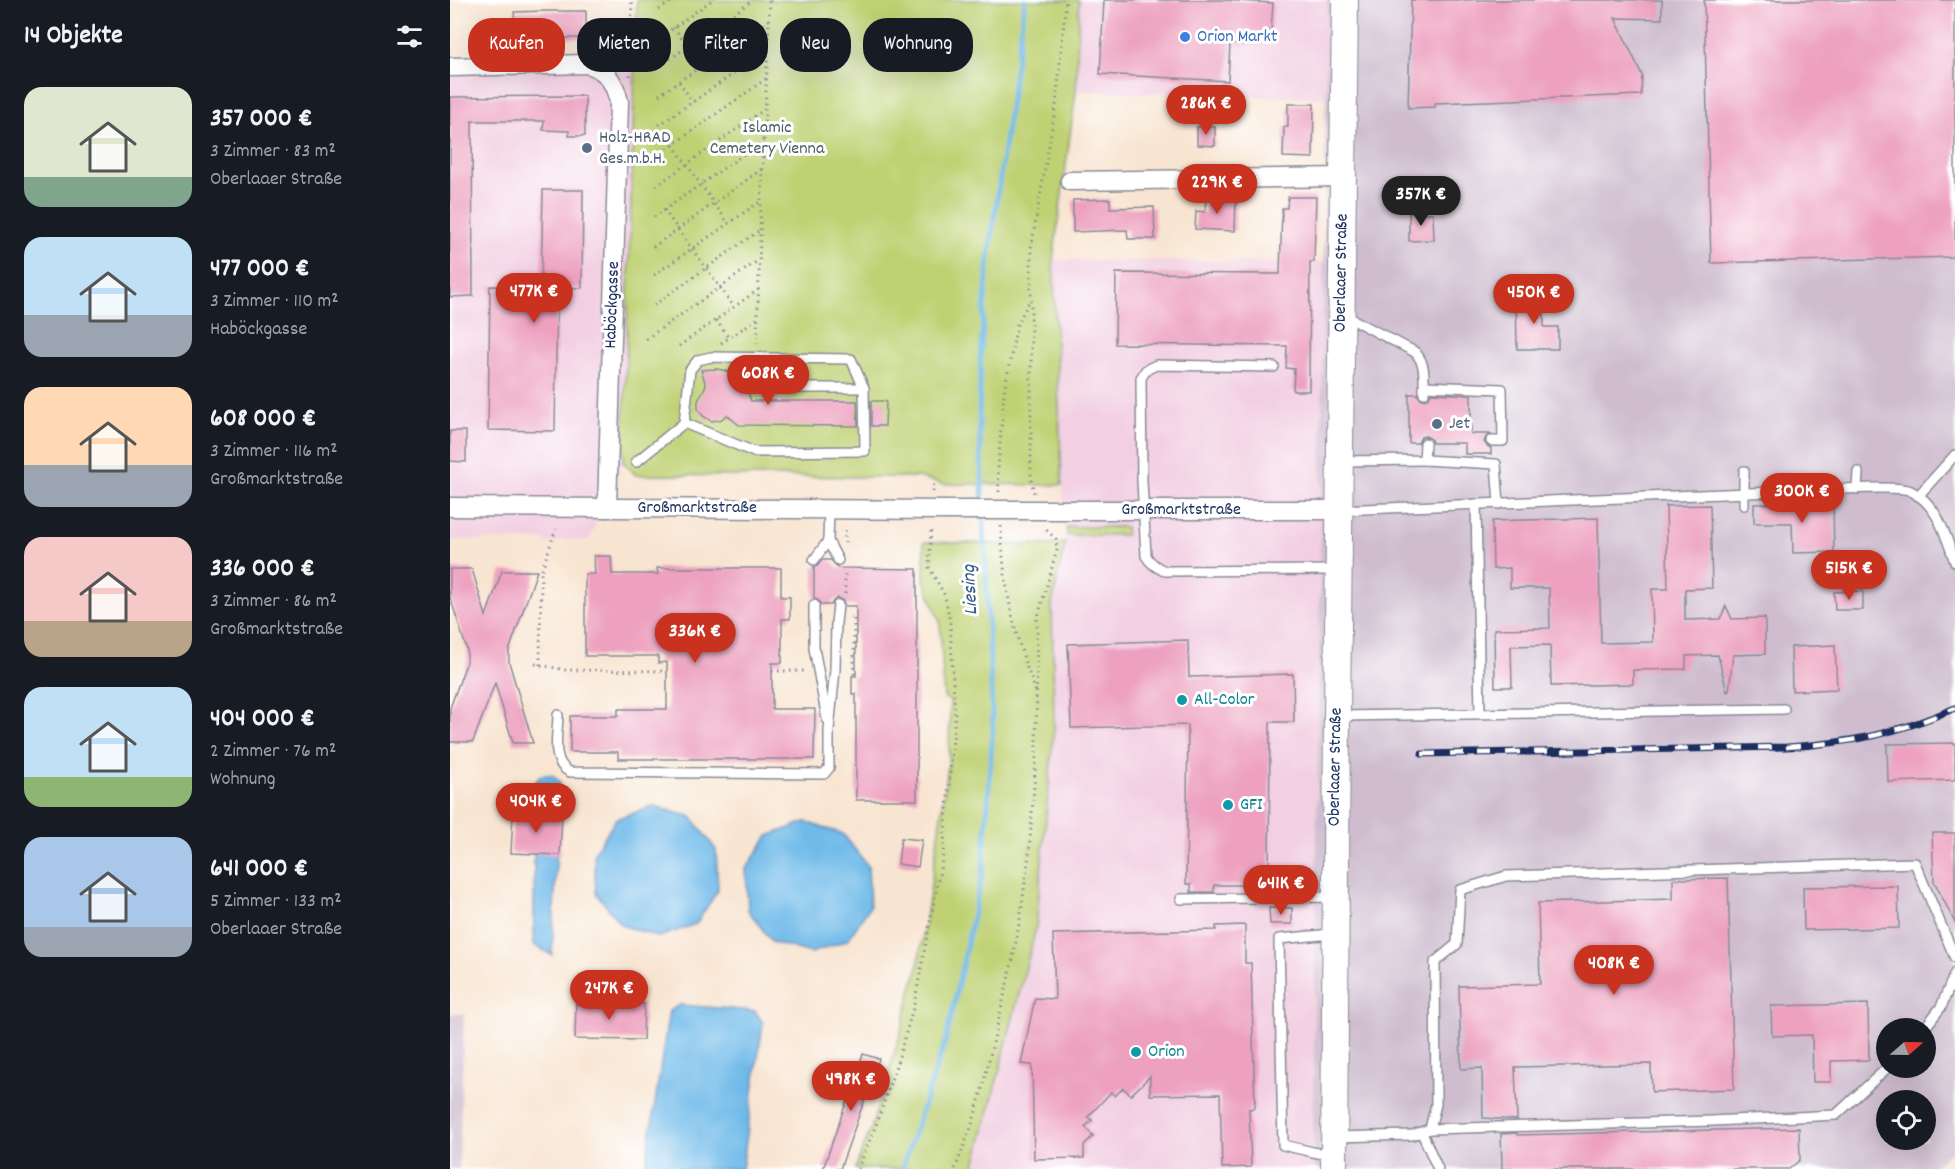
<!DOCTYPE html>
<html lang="de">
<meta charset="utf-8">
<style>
:root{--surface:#171b24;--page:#20242c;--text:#f1f3f6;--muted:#9ea1a6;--accent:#c8321e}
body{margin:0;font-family:Dekko,sans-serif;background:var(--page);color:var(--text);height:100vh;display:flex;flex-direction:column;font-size:22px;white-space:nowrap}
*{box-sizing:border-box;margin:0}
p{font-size:20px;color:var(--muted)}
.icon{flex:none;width:33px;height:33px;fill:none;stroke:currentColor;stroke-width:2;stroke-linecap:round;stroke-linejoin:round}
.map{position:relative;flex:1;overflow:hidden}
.side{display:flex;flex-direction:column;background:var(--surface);width:450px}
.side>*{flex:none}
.guide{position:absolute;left:18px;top:18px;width:570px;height:54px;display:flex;gap:12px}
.needle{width:39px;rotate:70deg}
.tools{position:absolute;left:1426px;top:1018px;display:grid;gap:12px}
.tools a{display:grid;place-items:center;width:60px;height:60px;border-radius:50%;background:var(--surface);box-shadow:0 6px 24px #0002;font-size:30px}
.price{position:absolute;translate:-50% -51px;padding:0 14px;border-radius:21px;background:var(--accent);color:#fff;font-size:20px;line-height:39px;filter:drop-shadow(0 2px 3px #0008)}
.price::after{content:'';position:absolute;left:50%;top:36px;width:18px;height:14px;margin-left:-9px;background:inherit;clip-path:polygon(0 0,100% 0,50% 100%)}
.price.current{background:#222;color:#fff}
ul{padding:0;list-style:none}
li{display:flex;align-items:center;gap:18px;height:150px;padding:0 24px}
li span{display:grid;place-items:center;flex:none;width:168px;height:120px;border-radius:18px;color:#555}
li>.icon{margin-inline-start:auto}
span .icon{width:72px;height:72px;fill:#fffc;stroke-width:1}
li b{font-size:26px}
h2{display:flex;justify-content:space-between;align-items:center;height:72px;padding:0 24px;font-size:26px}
.tag{padding:0 21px;border-radius:24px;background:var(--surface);box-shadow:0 6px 24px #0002;font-size:21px;line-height:54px}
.tag.current{background:var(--accent);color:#fff}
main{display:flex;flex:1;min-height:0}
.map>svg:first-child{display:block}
.built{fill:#f2cfe1}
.industrial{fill:#cfbdcf;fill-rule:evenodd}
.green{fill:#bfd173;stroke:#6d8068;stroke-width:1.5}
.water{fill:#70bae9;stroke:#4674a4;stroke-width:1.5}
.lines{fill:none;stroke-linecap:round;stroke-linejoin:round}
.stream{stroke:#70bae9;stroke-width:5}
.building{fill:#eda1bf}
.lane-casing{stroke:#8a8a98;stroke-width:12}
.street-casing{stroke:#8a8a98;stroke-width:21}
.secondary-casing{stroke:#8a8a98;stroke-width:28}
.path{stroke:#8a8a98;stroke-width:3;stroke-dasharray:1.5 4.5;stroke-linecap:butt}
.lane{stroke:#fff;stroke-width:9}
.street{stroke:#fff;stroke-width:18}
.secondary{stroke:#fff;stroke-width:26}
.rail-casing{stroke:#1b2f5e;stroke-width:7}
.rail{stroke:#fff;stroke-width:4.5;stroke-dasharray:14;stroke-linecap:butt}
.street-bridge-casing{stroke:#8a8a98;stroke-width:21;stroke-linecap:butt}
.street-bridge{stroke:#fff;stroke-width:18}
.shop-dot{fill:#3f7fe0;stroke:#fff;stroke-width:2}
.service-dot{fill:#5c6f8a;stroke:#fff;stroke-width:2}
.culture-dot{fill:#0f9aa8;stroke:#fff;stroke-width:2}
.labels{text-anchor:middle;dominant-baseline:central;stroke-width:6;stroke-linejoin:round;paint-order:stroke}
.shop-label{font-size:18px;fill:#366cbe;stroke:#fff;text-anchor:start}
.park-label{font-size:18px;fill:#4c6064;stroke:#fff}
.service-label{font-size:18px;fill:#4e5e75;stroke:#fff;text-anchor:start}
.street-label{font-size:18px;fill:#1b2f5e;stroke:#fff}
.culture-label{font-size:18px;fill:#0d838f;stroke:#fff;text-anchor:start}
.water-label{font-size:20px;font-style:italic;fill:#355988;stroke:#fff}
</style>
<main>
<section class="side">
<h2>14 Objekte<svg class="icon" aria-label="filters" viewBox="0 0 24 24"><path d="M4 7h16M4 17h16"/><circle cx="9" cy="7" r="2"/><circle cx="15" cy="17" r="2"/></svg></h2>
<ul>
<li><span style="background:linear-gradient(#dfe7d0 75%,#7fa58c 0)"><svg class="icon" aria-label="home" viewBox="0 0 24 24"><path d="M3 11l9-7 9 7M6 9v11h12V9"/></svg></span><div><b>357 000 €</b><p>3 Zimmer · 83 m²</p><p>Oberlaaer Straße</p></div></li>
<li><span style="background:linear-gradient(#bfe0f5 65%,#9aa5b1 0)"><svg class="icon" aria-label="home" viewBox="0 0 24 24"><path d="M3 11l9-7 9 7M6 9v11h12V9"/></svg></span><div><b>477 000 €</b><p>3 Zimmer · 110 m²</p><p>Haböckgasse</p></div></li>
<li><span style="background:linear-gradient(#ffd9b3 65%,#9aa5b1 0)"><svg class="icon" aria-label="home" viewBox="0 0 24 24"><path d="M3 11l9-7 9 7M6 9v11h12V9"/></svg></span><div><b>608 000 €</b><p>3 Zimmer · 116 m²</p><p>Großmarktstraße</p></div></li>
<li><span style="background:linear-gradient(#f6c9c9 70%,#b9a48a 0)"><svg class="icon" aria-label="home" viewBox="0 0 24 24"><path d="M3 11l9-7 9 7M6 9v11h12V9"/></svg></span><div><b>336 000 €</b><p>3 Zimmer · 86 m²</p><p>Großmarktstraße</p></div></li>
<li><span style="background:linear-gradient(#bfe0f5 75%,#8fb573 0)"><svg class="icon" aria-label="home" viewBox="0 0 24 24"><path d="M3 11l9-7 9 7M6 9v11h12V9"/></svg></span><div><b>404 000 €</b><p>2 Zimmer · 76 m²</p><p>Wohnung</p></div></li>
<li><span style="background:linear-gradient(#a9c7e8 75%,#9aa5b1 0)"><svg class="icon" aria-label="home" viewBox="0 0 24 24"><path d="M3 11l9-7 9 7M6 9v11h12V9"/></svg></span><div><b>641 000 €</b><p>5 Zimmer · 133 m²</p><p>Oberlaaer Straße</p></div></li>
</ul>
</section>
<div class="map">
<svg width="1505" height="1169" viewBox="0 0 1505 1169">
<rect width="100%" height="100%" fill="#fff"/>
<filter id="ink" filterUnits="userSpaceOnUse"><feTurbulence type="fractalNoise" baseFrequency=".0167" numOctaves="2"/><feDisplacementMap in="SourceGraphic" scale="12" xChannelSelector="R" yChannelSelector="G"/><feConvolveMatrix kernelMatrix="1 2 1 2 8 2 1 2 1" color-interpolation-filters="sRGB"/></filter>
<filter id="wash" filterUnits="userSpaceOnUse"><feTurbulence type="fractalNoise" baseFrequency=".008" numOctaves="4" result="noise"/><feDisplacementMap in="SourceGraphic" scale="24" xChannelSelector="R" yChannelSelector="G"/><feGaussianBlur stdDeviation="1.35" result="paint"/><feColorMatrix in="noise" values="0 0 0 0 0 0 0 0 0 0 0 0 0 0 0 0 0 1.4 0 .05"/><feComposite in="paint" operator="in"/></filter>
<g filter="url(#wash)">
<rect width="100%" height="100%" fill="#f8e5d1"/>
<g class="built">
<path d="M 629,0 L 877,0 L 876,98 L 626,91 Z"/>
<path d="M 0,68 L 185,69 L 173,462 L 139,540 L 108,540 L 106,543 L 96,543 L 97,540 L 0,540 Z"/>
<path d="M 603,260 L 874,262 L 863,1137 L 866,1169 L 524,1169 L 586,928 L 604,728 L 602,603 L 615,543 Z"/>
</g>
<g class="industrial">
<path d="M 877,0 L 1505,0 L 1505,1148 L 1481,1169 L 866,1169 L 863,1137 ZM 1437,1029 L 1476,1029 L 1476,1068 L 1437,1068 ZM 1437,1101 L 1476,1101 L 1476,1140 L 1437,1140 Z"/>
<path d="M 0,1014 L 14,1014 L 9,1169 L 0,1169 Z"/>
</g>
<g class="green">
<path d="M 187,0 L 629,0 L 626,91 L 603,260 L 612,485 L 493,484 L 468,477 L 433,477 L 186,475 L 173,462 Z"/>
<rect x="617" y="527" width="59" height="8"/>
<path d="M 474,542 L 600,545 L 615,543 L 602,603 L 604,728 L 586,928 L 524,1169 L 405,1169 L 421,1128 L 450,1035 L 468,965 L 479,899 L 499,759 L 500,701 L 494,697 L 490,622 L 474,580 Z"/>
</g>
<g class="water">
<path d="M 91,775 L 102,775 L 110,782 L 102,955 L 84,945 L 84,784 Z"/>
<path d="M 203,806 L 242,817 L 266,850 L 268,890 L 246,924 L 209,937 L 171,925 L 146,893 L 144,853 L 166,819 Z"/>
<path d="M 355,822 L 393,834 L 418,866 L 420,906 L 398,940 L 361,953 L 322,942 L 298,910 L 296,869 L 318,836 Z"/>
<path d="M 230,1005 L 305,1011 L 313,1023 L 292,1169 L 195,1169 L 219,1011 Z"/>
</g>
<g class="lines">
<path class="stream" d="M 452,1169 L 496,1039 L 533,871 L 543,729 L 529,419 L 531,347 L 539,255 L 575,0"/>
</g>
<g id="blocks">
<g class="building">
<path d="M 654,0 L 770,0 L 823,3 L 821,32 L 817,41 L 806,45 L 780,44 L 778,81 L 650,74 Z"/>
<path d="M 961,0 L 1212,0 L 1212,19 L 1165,18 L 1192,75 L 1191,95 L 985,103 L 985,107 L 958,108 Z"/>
<path d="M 1254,0 L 1505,0 L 1505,257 L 1261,263 Z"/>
<path d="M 96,11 L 136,11 L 136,38 L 92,38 L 92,40 L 66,41 L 64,12 Z"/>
<path d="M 135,96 L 135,136 L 119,136 L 119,131 L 93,130 L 94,121 L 22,121 L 23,296 L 0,297 L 0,97 Z"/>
<path d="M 838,104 L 864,104 L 863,158 L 833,157 L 834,127 L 838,127 Z"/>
<path d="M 747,127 L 765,127 L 765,146 L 747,145 Z"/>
<path d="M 93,190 L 133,190 L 132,288 L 107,287 L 105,431 L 38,430 L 40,286 L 91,287 Z"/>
<path d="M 838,197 L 866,197 L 864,262 L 860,262 L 859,391 L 843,391 L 844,369 L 836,368 L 837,346 L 665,344 L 666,273 L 830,274 L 832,208 L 837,208 Z"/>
<path d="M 756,198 L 786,199 L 785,231 L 745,229 L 746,211 L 755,212 Z"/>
<path d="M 660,199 L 660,208 L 704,207 L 705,239 L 678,239 L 677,230 L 623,232 L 623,200 Z"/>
<path d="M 959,213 L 983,213 L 984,240 L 959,241 Z"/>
<path d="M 1066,296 L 1094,296 L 1094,327 L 1108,327 L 1108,349 L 1067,349 Z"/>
<path d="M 267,369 L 277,371 L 289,379 L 297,389 L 301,401 L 407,401 L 408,426 L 289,425 L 277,415 L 270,420 L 261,421 L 253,416 L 248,409 L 248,401 L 256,385 L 251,370 Z"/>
<path d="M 981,393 L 1021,395 L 1021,434 L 1041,434 L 1036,437 L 1034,442 L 1037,446 L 1041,448 L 1041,454 L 1015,454 L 1015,443 L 982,443 L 981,439 L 976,436 L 971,437 L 968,443 L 959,443 L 959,394 L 967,394 L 970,398 L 975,400 L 979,397 Z"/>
<path d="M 421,401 L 436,401 L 435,426 L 421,426 Z"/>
<path d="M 0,431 L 16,431 L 16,462 L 0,461 Z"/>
<path d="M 1383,503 L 1384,552 L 1343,553 L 1342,523 L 1304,523 L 1304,504 Z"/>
<path d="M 1260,505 L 1262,588 L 1235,589 L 1235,620 L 1270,619 L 1276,606 L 1282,619 L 1315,618 L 1315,654 L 1283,655 L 1279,691 L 1277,692 L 1268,655 L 1236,656 L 1236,669 L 1183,670 L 1183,684 L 1101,686 L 1100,645 L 1061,646 L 1062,687 L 1045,687 L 1044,629 L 1100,628 L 1099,588 L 1060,588 L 1060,568 L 1043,569 L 1042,521 L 1148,518 L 1151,643 L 1203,642 L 1202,589 L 1218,589 L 1216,506 Z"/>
<path d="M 144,556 L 161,556 L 162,574 L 208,574 L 207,568 L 331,568 L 331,597 L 340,597 L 340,619 L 332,619 L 332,663 L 322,663 L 322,709 L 365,709 L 364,759 L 168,759 L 168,752 L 120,752 L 120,716 L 168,716 L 168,709 L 217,709 L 217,662 L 208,663 L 208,656 L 135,656 L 135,574 L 145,574 Z"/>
<path d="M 372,560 L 381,560 L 388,568 L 467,569 L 467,800 L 406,800 L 406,694 L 402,694 L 402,676 L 406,676 L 406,606 L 395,606 L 392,600 L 388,598 L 383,601 L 381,605 L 371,605 L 368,600 L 364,598 L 364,567 L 367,566 Z"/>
<path d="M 0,569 L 22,569 L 36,616 L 52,571 L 87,571 L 59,651 L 59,662 L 83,743 L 63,743 L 45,683 L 23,742 L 0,742 L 0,708 L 17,661 L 17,650 L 0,597 Z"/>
<path d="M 1413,591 L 1413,610 L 1385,610 L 1384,592 Z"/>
<path d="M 738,640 L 739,677 L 843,674 L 844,722 L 820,722 L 819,885 L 764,885 L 764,892 L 741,892 L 741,884 L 736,884 L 738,725 L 621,728 L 618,644 Z"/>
<path d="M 1385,645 L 1387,689 L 1342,691 L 1341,647 Z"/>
<path d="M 1505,743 L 1505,780 L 1438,782 L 1437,744 Z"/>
<path d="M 63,814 L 112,816 L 110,855 L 61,853 Z"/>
<path d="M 1482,833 L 1505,833 L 1505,923 L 1484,881 Z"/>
<path d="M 451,838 L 472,840 L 468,867 L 448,864 Z"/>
<path d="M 1278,878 L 1284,1089 L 1202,1092 L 1201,1064 L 1065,1067 L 1067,1120 L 1033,1118 L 1032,1068 L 1011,1069 L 1009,986 L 1090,984 L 1088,903 L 1223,899 L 1223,879 Z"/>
<path d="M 1448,886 L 1449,928 L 1354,930 L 1353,887 Z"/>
<path d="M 819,908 L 842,908 L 842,924 L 820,924 Z"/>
<path d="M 795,925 L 795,963 L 801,963 L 805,1108 L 799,1109 L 801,1167 L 772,1168 L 770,1094 L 700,1095 L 700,1076 L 681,1095 L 673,1088 L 665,1096 L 661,1092 L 638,1117 L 642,1120 L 635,1127 L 643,1136 L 634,1145 L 634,1158 L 584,1159 L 582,1065 L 571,1064 L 585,998 L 605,999 L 603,934 L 766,930 L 766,926 Z"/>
<path d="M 126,1002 L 194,1004 L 193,1040 L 125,1039 Z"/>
<path d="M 1418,1004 L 1419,1060 L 1381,1061 L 1381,1082 L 1363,1082 L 1362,1035 L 1322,1036 L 1321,1006 Z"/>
<path d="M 413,1054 L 429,1059 L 390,1169 L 373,1169 Z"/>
<path d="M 1349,1128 L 1350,1160 L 1339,1169 L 1052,1169 L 1051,1134 L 1067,1133 L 1067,1135 Z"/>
</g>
</g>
</g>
<g filter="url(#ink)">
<use href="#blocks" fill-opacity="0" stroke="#8a8a98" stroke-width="1.5"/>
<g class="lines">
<g class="lane-casing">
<g id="lane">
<path d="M 894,315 L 965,352 C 976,364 974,377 974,393"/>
<path d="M 824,367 L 706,365 L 696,370 L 691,378 L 692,481 L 696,556 C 701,564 707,568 715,571 L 887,570"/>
<path d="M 974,386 L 1052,389 L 1053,441 L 1041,441"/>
<path d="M 234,423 L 304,452 L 415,451 L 414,388 L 308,388"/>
<path d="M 974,460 L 1046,464 L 1049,504"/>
<path d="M 891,461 L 974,460 L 975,443"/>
<path d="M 186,462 L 234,423 L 240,370 L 248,360 L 261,357 L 401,359 L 414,388"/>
<path d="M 1294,471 L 1294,505"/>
<path d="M 1407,489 L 1408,472"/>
<path d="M 1468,496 L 1505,455"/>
<path d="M 1026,504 L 1030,714"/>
<path d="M 379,510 L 378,541 L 388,560"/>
<path d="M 891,510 C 1043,504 1196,496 1348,491 C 1369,491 1448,484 1461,491 C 1488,504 1496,537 1505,562"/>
<path d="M 364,560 L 378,541"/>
<path d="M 364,605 L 364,648 L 377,719"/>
<path d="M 108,715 C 108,733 100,763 120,772 L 374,774 L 379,768 L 379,730 L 385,670 L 386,623 L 388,605"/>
<path d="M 890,716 L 1334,709"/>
<path d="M 731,899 L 883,897"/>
<path d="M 1474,1029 L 1491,1007 L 1505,973"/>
<path d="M 980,1129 L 986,1104 L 985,962 L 1007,944 L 1010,890 L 1056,876 L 1465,863 L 1505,958"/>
<path d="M 972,1133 L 988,1169"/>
<path d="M 886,1137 L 962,1135 L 980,1129 L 1262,1121 L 1386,1115 L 1437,1068"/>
<path d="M 882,1154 L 867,1153 L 833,1145 L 829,939 L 882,934"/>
</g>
</g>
<g class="street-casing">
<g id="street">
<path d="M 0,67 L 138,64 C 157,70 165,83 169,102 L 157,508"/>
<path d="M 620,181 L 894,177"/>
<path d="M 0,507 L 494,510"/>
<path d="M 572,510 L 889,510"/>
</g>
</g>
<g class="secondary-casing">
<path id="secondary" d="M 884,1169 L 887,716 L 895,0"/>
</g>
<g class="path">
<path d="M 209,10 L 223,0"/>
<path d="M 224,27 L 251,67"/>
<path d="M 211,37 L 262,0"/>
<path d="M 210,66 L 303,0"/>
<path d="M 180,76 L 182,0"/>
<path d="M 229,82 L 243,102"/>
<path d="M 209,95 L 319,20"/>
<path d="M 209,125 L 318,50"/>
<path d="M 223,145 L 278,223"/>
<path d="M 207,156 L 317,78"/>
<path d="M 206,186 L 315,109"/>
<path d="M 214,210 L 284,307"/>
<path d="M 204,217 L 314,140"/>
<path d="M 203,247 L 312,169"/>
<path d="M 204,275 L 311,201"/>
<path d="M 204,305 L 310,230"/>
<path d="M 266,320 L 279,338"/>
<path d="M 196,339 L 309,260"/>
<path d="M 271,343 L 307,319"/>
<path d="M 307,344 L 311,201 L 320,0"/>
<path d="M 229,346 L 308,290"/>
<path d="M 483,492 L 484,482"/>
<path d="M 549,492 L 548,469 L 554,392 L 567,324 L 580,300"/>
<path d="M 584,493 L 581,477 L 581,248 L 606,105 L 616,0"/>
<path d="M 551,526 C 553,584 564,637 586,692"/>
<path d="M 395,530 L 395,543"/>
<path d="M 395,594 L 395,571"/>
<path d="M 400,617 L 404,617 L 404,676"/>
<path d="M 85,664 L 116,670 L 217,671"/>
<path d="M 90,665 L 91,572 L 106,529"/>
<path d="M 322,671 L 355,671"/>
<path d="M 408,1169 L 428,1120 L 447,1063 L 464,1005 L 493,855 L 505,715 L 500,622 L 495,596 L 479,567 L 481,528"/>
<path d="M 505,1169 L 522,1125 L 531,1094 L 562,963 L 570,919 L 579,854 L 586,759 L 587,620 L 607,550 L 606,539 L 594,528"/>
</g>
<use href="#lane" class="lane"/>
<use href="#street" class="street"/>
<use href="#secondary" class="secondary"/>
<g class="rail-casing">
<path id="rail" d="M 972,754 L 1337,747 C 1399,743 1447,734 1505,708"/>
</g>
<use href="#rail" class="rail"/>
<g class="street-bridge-casing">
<path id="street-bridge" d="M 494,510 L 572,510"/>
</g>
<use href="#street-bridge" class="street-bridge"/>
</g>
</g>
<circle class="shop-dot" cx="735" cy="37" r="6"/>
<g class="service-dot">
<circle cx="137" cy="148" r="6"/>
<circle cx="987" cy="424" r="6"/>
</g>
<g class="culture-dot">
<circle cx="732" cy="700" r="6"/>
<circle cx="778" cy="805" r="6"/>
<circle cx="686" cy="1052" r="6"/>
</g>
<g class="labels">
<g class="shop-label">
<text x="747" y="37">Orion Markt</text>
</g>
<g class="park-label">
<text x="317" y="128">Islamic<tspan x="317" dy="21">Cemetery Vienna</tspan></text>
</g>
<g class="service-label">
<text x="149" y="138">Holz-HRAD<tspan x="149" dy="21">Ges.m.b.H.</tspan></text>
<text x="999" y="424">Jet</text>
</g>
<g class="street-label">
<text transform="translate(892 273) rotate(-89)">Oberlaaer Straße</text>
<text transform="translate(163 305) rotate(-88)">Haböckgasse</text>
<text x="247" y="508">Großmarktstraße</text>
<text x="731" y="510">Großmarktstraße</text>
<text transform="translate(886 767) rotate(-89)">Oberlaaer Straße</text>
</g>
<g class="culture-label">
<text x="744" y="700">All-Color</text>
<text x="790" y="805">GFI</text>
<text x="698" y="1052">Orion</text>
</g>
<g class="water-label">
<text transform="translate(521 590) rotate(-93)">Liesing</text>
</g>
</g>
</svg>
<div class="tools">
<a><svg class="needle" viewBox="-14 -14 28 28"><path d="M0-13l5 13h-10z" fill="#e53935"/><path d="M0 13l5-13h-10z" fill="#9ea1a6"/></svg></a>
<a><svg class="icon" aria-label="locate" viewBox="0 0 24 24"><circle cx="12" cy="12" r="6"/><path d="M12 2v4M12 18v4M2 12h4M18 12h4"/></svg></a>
</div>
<b class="price" style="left:756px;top:136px">286K €</b>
<b class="price" style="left:767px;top:215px">229K €</b>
<b class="price current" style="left:971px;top:227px">357K €</b>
<b class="price" style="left:84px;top:324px">477K €</b>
<b class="price" style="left:1084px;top:325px">450K €</b>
<b class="price" style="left:318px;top:406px">608K €</b>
<b class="price" style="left:1352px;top:524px">300K €</b>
<b class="price" style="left:1399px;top:601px">515K €</b>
<b class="price" style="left:245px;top:664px">336K €</b>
<b class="price" style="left:86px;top:834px">404K €</b>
<b class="price" style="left:831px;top:916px">641K €</b>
<b class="price" style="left:1164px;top:996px">408K €</b>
<b class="price" style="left:159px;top:1021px">247K €</b>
<b class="price" style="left:401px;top:1112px">498K €</b>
<div class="guide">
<a class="tag current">Kaufen</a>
<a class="tag">Mieten</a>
<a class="tag">Filter</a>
<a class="tag">Neu</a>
<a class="tag">Wohnung</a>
</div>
</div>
</main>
